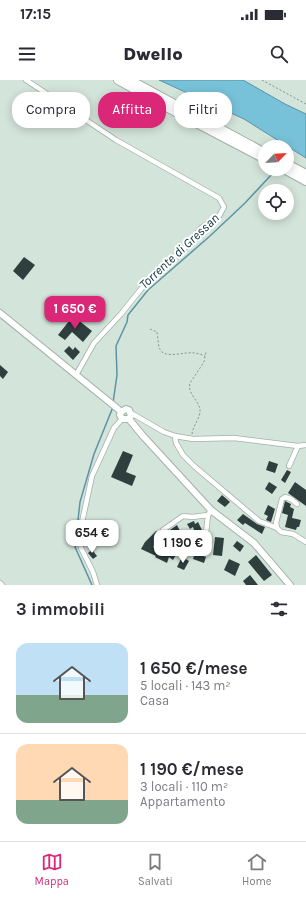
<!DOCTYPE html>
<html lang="it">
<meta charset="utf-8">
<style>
:root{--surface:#fff;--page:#f7f7f7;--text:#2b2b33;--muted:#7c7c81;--line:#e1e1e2;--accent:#db2777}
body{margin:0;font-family:Karla,sans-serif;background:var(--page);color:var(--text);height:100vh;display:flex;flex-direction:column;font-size:15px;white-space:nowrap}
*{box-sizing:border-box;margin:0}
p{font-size:13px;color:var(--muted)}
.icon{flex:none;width:22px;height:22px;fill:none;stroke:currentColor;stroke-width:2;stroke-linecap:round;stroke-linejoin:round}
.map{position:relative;height:505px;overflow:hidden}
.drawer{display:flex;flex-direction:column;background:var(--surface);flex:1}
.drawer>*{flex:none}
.guide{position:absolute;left:12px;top:12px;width:282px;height:36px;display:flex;gap:8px}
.needle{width:26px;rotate:65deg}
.fabs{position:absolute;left:258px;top:60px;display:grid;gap:8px}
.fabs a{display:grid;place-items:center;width:36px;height:36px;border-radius:50%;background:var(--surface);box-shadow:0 2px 10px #0003;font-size:20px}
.price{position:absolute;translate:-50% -34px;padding:0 9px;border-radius:8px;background:#fff;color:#222;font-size:13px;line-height:26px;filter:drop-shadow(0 1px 2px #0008)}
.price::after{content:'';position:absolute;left:50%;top:24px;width:12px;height:9px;margin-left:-6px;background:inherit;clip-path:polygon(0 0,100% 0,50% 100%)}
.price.selected{background:var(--accent);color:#fff}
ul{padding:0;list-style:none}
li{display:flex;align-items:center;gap:12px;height:100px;padding:0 16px}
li+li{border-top:1px solid var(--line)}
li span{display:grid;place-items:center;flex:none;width:112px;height:80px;border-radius:12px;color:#555}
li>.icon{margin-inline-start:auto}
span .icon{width:48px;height:48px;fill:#fffc;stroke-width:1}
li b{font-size:17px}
h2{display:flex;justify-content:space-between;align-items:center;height:48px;padding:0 16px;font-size:17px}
.chip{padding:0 14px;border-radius:16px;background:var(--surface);box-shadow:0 2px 10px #0003;font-size:14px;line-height:36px}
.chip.selected{background:var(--accent);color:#fff}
.status{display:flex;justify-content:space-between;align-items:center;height:28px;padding:0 20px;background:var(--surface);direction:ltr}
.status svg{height:11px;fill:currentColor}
header{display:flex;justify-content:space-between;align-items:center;height:52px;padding:0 16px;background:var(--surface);font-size:18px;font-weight:800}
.menu{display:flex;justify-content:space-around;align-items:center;height:56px;border-top:1px solid var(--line);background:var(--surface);font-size:11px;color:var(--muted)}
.menu a{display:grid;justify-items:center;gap:2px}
.menu .selected{color:var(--accent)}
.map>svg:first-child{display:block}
.water{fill:#77c2d9;stroke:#5d93a2}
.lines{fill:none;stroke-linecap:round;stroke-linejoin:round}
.stream{stroke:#5d93a2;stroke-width:1.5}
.building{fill:#2e3f3e}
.minor-casing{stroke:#a1b1a8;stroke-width:6}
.secondary-casing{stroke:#a1b1a8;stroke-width:8}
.motorway-casing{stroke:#a1b1a8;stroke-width:10}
.path{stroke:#86938c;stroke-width:1;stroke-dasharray:2 2;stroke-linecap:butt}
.minor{stroke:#fff;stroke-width:4.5}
.secondary{stroke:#fff;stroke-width:6}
.motorway{stroke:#fff;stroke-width:8}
.labels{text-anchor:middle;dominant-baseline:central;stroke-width:4;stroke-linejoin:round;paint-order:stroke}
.water-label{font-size:13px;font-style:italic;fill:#0d323c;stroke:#fff}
</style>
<div class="status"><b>17:15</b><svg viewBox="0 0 49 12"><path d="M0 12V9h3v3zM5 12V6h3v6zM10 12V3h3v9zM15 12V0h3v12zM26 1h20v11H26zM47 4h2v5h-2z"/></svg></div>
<header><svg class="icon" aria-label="menu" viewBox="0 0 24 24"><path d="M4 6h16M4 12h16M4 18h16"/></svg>Dwello<svg class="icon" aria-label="search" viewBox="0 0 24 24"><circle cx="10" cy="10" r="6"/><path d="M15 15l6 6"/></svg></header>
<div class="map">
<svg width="306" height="505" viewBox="0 0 306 505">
<rect width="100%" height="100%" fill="#d3e4da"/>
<path class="water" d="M 159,0 L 243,0 L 285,24 L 306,34 L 306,78 L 244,39 Z"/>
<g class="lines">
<g class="stream">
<path d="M 287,72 L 290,67"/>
<path d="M 113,323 L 117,295 L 116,266 L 127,242 L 128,235 L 148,210 L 210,156 L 245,123 L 273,93"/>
<path d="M 92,505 L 75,467 L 80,422 L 94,374 L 113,327"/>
</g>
</g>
<g class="building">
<path d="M 24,177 L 35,185 L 23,200 L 13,191 Z"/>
<path d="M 73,236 L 92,251 L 83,262 L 72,252 L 65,260 L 58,255 Z"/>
<path d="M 69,266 L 73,270 L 75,267 L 80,272 L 73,280 L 64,271 Z"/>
<path d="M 0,285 L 8,292 L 3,299 L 0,296 Z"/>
<path d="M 123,371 L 133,375 L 126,392 L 136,396 L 132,406 L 111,397 Z"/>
<path d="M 269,381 L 278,384 L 275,393 L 266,390 Z"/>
<path d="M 287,390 L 291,392 L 285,403 L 281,400 Z"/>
<path d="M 269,402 L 277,407 L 272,414 L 265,409 Z"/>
<path d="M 295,402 L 306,410 L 306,426 L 288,413 Z"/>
<path d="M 222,415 L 230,422 L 225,427 L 217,421 Z"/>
<path d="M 285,421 L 291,424 L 290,427 L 294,429 L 292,438 L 301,440 L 299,447 L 297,447 L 296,450 L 285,447 L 288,435 L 282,433 Z"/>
<path d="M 268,425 L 275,429 L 271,442 L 266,440 L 268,436 L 264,434 Z"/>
<path d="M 243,434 L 257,444 L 265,447 L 262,454 L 245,443 L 243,445 L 237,440 Z"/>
<path d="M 194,441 L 195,444 L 198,442 L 202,450 L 195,453 L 193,447 L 190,449 L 187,444 Z"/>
<path d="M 177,445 L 185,461 L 183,464 L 177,467 L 170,450 Z"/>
<path d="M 99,450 L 106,452 L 102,462 L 95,460 Z"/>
<path d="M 156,451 L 162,457 L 153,467 L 169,474 L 172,469 L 177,473 L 173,480 L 169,477 L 167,483 L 155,477 L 156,476 L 141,469 L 145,462 Z"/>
<path d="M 215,457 L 224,458 L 222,476 L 213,475 Z"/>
<path d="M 237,461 L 244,466 L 240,472 L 233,466 Z"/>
<path d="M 92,470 L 97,476 L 93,479 L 88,473 Z"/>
<path d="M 195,473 L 206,477 L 204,483 L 193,479 Z"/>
<path d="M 256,475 L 272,495 L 264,501 L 248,482 Z"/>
<path d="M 184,478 L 189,481 L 184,490 L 177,487 L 181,479 Z"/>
<path d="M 229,479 L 240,484 L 235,496 L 224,490 Z"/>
<path d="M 250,495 L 258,505 L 246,505 L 243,501 Z"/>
</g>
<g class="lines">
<g class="minor-casing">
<g id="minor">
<path d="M 26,0 L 116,60 L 219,118 L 224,127 L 219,136 L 201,148 L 187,166 L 169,181 L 141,209 L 121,234 L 94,263 L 76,295"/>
<path d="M 131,333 L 164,352 L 175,356 L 193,359 L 234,358 L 298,366 L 306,365"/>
<path d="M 175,356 L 176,363 L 183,375 L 194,386 L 259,441 L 277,448"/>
<path d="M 289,386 L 298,366"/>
<path d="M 297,424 L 291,419 L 285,417 L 282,419 L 276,443 L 277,448 L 281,452 L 293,454 L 306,462"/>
<path d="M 163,450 L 183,436 L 192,437 L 208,435 L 211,430"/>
<path d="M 182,475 L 191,460 L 206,453 L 208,435"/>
<path d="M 0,503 L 2,505"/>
<path d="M 97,505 L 93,492 L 81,468 L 79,456 L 92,396 L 114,348 L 122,339"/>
</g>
</g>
<g class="secondary-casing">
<g id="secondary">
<path d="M 0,233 L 118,329 L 121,332 L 120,335 L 122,339 L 129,339"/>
<path d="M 121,332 L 126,329 L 129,330 L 131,336 L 129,339"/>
<path d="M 129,339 L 143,356 L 211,430 L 254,463 L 290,505"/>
</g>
</g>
<g class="motorway-casing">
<g id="motorway">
<path d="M 118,0 L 181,35 L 265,79"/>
<path d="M 130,0 L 265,73"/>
<path d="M 287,84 L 306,94"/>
<path d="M 284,89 L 306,101"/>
</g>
</g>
<g class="path">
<path d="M 262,0 L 306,24"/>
<path d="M 150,249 L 157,252 L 159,268 L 163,273 C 178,278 188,268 205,276"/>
<path d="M 192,354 C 193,345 201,337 200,330 C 199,320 187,314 190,303 L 204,282 L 206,272"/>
</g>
<use href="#minor" class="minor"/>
<use href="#secondary" class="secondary"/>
<use href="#motorway" class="motorway"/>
</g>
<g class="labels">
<g class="water-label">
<text transform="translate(179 171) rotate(-43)">Torrente di Gressan</text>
</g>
</g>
</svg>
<div class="fabs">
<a><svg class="needle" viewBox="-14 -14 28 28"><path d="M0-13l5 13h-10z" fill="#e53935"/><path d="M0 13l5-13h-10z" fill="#7c7c81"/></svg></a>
<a><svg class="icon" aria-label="locate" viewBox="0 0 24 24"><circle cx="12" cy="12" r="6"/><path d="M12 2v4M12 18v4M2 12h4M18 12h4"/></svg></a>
</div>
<b class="price selected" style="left:75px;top:250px">1 650 €</b>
<b class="price" style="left:92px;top:474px">654 €</b>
<b class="price" style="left:183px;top:484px">1 190 €</b>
<div class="guide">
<a class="chip">Compra</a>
<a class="chip selected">Affitta</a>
<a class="chip">Filtri</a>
</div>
</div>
<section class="drawer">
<h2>3 immobili<svg class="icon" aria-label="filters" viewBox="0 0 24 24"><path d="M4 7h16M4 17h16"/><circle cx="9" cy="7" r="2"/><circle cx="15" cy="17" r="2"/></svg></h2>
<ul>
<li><span style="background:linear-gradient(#bfe0f5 65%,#7fa58c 0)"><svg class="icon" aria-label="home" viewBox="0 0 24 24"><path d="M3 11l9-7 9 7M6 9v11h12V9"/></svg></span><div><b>1 650 €/mese</b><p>5 locali · 143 m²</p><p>Casa</p></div></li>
<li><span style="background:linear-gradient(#ffd9b3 70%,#7fa58c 0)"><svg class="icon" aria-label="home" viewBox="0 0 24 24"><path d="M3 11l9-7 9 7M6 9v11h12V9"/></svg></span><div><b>1 190 €/mese</b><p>3 locali · 110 m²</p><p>Appartamento</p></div></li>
</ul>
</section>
<nav class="menu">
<a class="selected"><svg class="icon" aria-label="map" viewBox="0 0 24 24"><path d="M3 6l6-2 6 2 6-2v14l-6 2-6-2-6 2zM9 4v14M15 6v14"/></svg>Mappa</a>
<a><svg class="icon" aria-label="saved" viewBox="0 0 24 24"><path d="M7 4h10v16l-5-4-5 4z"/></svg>Salvati</a>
<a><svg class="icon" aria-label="home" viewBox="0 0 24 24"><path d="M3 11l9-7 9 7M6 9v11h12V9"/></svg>Home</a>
</nav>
